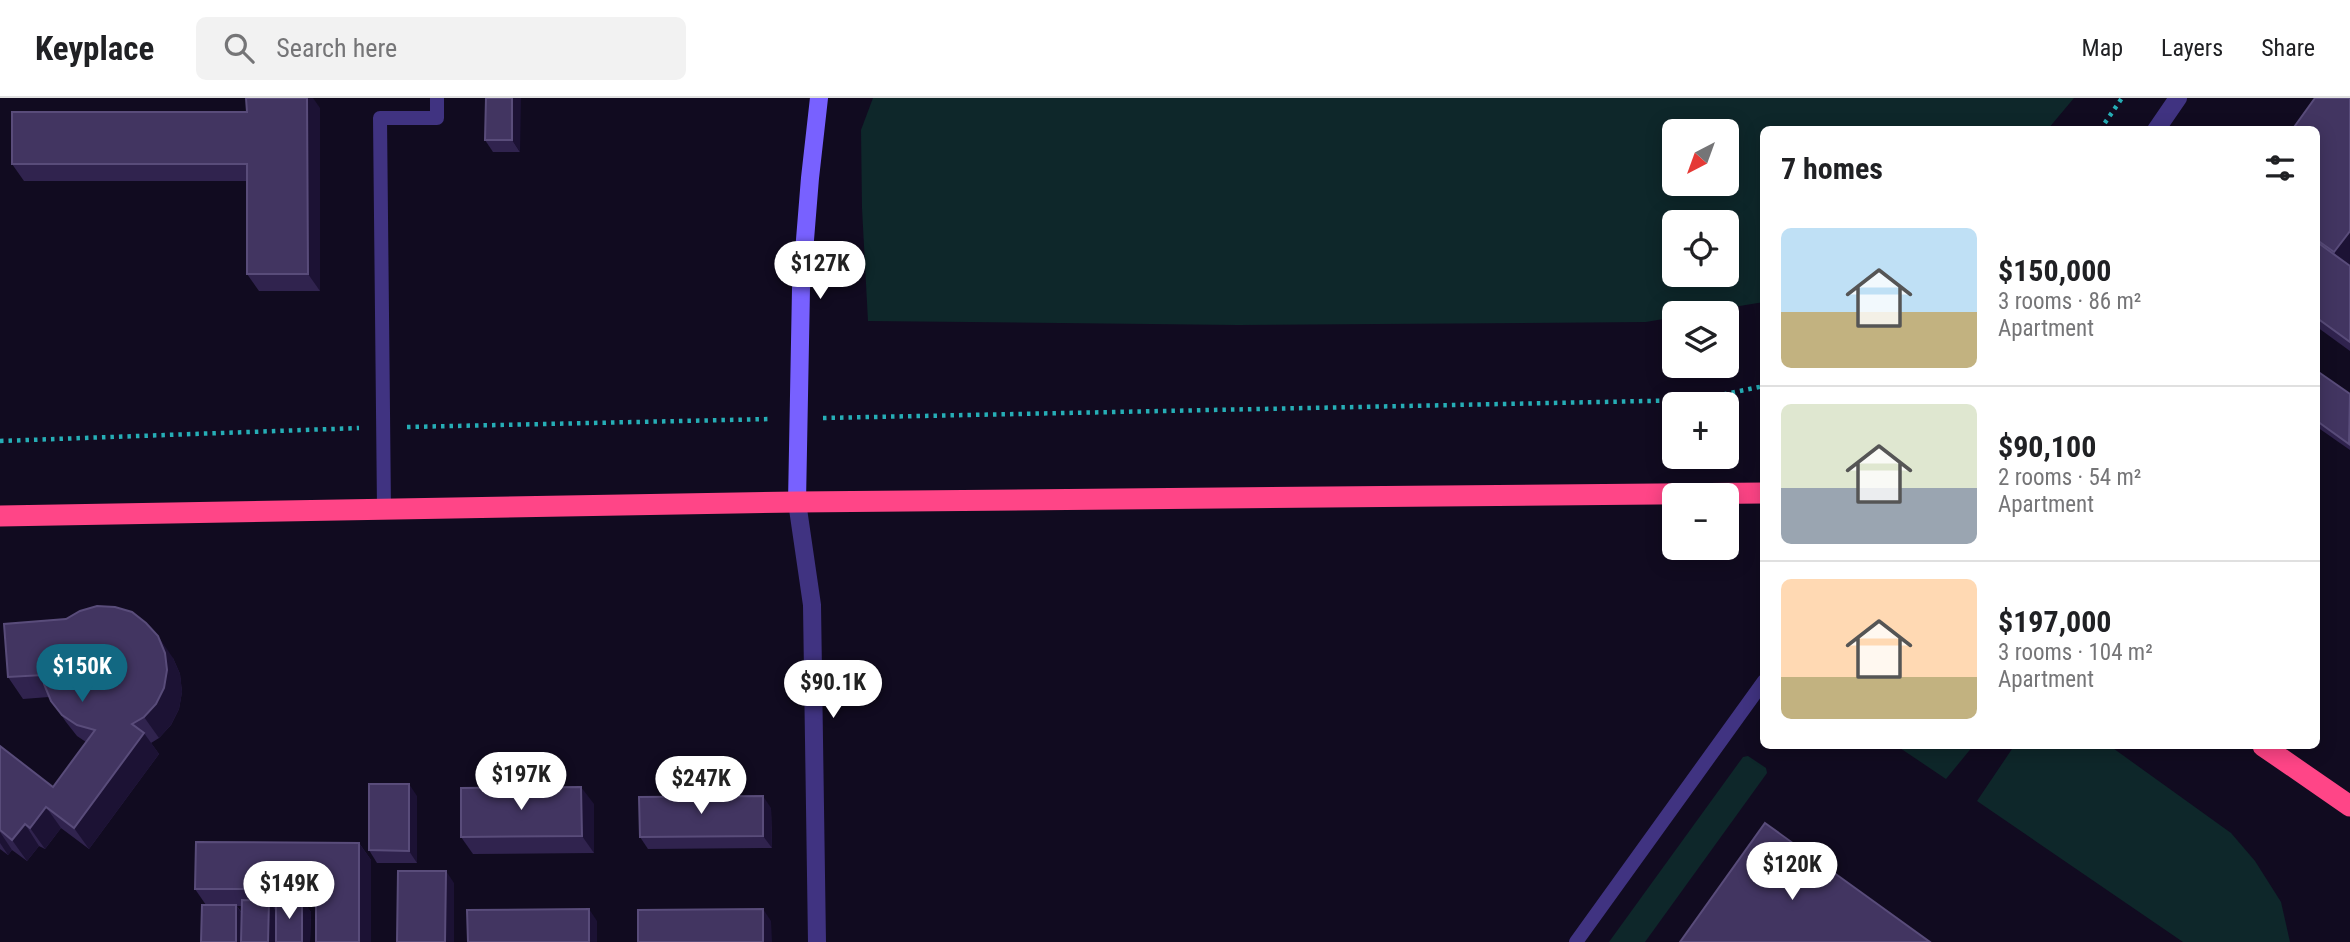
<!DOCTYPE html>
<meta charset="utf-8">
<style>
:root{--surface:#fff;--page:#f2f2f2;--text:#202124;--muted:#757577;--line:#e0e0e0;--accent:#126882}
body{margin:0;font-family:"Roboto Condensed",sans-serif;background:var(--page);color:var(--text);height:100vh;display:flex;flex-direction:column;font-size:26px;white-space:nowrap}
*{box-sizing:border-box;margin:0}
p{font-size:23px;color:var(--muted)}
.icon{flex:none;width:38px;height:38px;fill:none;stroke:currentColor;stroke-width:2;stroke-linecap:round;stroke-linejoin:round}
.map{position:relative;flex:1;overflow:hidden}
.details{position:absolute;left:1760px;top:28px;width:560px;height:623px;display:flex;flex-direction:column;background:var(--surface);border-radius:10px;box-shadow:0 4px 18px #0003}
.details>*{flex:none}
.needle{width:46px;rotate:221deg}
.fabs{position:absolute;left:1662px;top:21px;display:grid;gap:14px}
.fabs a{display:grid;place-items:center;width:77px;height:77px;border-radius:10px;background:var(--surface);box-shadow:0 4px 18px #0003;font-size:35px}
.price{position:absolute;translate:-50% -60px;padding:0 16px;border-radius:24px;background:#fff;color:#222;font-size:23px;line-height:46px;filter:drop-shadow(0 2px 4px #0008)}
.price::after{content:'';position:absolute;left:50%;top:42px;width:21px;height:16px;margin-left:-10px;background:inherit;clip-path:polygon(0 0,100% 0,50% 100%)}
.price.active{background:var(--accent);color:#fff}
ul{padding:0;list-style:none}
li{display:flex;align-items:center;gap:21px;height:175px;padding:0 21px}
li+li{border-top:2px solid var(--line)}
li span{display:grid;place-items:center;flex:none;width:196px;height:140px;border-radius:10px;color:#555}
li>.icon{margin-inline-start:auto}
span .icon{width:84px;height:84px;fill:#fffc;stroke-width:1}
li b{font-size:30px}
h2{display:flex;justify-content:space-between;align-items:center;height:84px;padding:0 21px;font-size:30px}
header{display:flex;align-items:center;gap:42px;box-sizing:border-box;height:98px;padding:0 35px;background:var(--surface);border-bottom:2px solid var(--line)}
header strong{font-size:33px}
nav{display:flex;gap:38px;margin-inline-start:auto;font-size:24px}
.search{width:490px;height:63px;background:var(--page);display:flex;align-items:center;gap:18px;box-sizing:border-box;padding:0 24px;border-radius:10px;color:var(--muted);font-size:26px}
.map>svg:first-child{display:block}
.green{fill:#0e272a;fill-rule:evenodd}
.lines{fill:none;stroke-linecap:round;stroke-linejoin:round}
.path{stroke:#26aeb6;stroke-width:4.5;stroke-dasharray:3.5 5;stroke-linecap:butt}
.lane{stroke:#403381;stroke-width:14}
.street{stroke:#403381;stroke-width:18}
.secondary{stroke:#7861ff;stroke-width:18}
.highway{stroke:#ff4587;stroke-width:21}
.wall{fill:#30234e;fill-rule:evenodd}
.shaded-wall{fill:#1c1234}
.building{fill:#423561;stroke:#594c7a;stroke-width:2}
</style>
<header>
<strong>Keyplace</strong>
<div class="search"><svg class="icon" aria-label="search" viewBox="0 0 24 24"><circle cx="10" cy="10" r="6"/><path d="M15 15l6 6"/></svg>Search here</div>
<nav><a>Map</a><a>Layers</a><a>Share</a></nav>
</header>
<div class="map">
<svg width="2350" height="844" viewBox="0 0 2350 844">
<rect width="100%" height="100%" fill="#110b20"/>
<g class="green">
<path d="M 873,0 L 2074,0 L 2048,31 L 1764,32 L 1764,204 L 1697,215 L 1675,215 L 1675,219 L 1646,224 L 1238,227 L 868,223 L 862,110 L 861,32 ZM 1675,33 L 1727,33 L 1727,86 L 1675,86 ZM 1675,124 L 1727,124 L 1727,177 L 1675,177 Z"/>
<path d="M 1897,648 L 1973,648 L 1946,681 Z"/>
<path d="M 2014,648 L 2110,648 L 2231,735 L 2255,763 L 2281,804 L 2290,844 L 2183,844 L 1977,703 Z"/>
<path d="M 1748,658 L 1766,670 L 1767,675 L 1645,844 L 1609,844 L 1743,659 Z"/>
</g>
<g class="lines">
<g class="path">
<path d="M 2100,32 L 2122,0"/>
<path d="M 823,320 L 1696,302 L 1764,288"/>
<path d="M 407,329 L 772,321"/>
<path d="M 0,343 L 359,330"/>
</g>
<g class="lane">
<path d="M 384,411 L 380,20 L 437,20 L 437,0"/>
<path d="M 1576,844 L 1764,583"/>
</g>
<g class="street">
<path d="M 2156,32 L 2178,0"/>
<path d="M 797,404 L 812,507 L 817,844"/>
</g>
<path class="secondary" d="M 797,404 L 801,191 L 810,80 L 819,0"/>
<g class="highway">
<path d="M 0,418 L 797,404 L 1764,395"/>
<path d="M 2263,648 L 2350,708"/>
</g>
</g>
<g class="wall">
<path d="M 486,0 L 520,54 L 493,54 L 485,42 Z"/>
<path d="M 2350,0 L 2350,253 L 2317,229 L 2317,32 Z"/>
<path d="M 320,10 L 320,193 L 259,193 L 247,176 L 247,83 L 24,83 L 12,66 L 247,14 Z"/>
<path d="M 2317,273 L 2350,296 L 2350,352 L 2317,329 Z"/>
<path d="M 66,521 L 173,560 L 180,576 L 182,594 L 179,611 L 171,627 L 159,640 L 151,645 L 159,656 L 89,751 L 61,730 L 45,751 L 39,748 L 27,763 L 12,752 L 8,757 L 0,751 L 0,648 L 53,689 L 86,644 L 77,638 L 66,624 L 49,599 L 23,601 L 8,579 Z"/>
<path d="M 417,698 L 417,765 L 377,765 L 369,752 Z"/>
<path d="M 594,706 L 594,755 L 473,756 L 461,739 Z"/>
<path d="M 771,710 L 772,750 L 648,751 L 640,739 Z"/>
<path d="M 359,745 L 371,762 L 371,844 L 316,844 L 316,798 L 292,798 L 292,802 L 302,802 L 311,814 L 310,844 L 206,807 L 195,791 ZM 237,808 L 242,808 L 242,815 Z"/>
</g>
<g class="shaded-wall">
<path d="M 307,0 L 313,0 L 320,10 L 320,193 L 308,176 Z"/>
<path d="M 512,0 L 521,0 L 520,54 L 512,42 Z"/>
<path d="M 2350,133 L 2350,175 L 2349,176 L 2334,154 Z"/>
<path d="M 158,538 L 173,560 L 180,576 L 182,594 L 179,611 L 171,627 L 159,640 L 144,619 Z"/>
<path d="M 144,635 L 159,656 L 89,751 L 74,730 Z"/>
<path d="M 409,686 L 417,698 L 417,765 L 409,753 Z"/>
<path d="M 581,689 L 594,706 L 594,755 L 582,738 Z"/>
<path d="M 763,698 L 771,710 L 772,750 L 763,738 Z"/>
<path d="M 46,709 L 61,730 L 45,751 L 30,730 Z"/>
<path d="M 25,726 L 39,748 L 27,763 L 12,742 Z"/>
<path d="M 0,734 L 12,752 L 8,757 L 0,745 Z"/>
<path d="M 359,745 L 371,762 L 371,844 L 359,844 Z"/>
<path d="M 446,773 L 454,785 L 454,844 L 445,844 Z"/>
<path d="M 280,780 L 292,798 L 292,809 L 280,791 Z"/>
<path d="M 302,802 L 311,814 L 310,844 L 302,844 Z"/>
<path d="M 269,803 L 277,815 L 277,844 L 268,844 Z"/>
<path d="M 236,807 L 244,819 L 244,844 L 236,844 Z"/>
<path d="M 589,811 L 597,823 L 597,844 L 589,844 Z"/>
<path d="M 763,811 L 771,823 L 772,844 L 763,844 Z"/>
</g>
<g class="building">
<path d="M 246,0 L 307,0 L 308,176 L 247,176 L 247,66 L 12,66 L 12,14 L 247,14 Z"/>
<path d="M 486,0 L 512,0 L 512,42 L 485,42 Z"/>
<path d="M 2315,0 L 2350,0 L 2350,133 L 2334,154 L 2317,142 L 2317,32 L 2292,32 Z"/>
<path d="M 2317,144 L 2350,168 L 2350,244 L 2317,220 Z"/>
<path d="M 2317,273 L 2350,296 L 2349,346 L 2317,323 Z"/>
<path d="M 97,508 L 115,509 L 132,514 L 146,525 L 158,538 L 165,555 L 167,572 L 164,590 L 156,606 L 144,619 L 132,626 L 144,635 L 74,730 L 46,709 L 30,730 L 25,726 L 12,742 L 0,732 L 0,648 L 53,689 L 95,632 L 77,627 L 62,617 L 51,603 L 44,586 L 43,577 L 8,579 L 4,526 L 66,521 L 80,513 Z"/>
<path d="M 369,686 L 409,686 L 409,753 L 369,752 Z"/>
<path d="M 581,689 L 582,738 L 461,739 L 461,690 Z"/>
<path d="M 763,698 L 763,738 L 640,739 L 639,699 Z"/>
<path d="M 1765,725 L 1930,844 L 1680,844 Z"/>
<path d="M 196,744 L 359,745 L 359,844 L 316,844 L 316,781 L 280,780 L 280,791 L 195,791 Z"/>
<path d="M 398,773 L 446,773 L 445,844 L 397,844 Z"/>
<path d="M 242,802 L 269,803 L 268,844 L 241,844 Z"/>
<rect x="276" y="802" width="26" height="42"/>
<path d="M 202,807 L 236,807 L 236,844 L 201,844 Z"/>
<path d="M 589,811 L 589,844 L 468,844 L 467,812 Z"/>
<path d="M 763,811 L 763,844 L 638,844 L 638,812 Z"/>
</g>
</svg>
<div class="fabs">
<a><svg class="needle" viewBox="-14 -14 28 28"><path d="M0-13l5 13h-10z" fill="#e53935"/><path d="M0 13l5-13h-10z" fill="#757577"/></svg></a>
<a><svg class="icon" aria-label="locate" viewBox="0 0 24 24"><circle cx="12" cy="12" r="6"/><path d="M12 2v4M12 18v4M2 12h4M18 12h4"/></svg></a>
<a><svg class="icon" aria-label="layers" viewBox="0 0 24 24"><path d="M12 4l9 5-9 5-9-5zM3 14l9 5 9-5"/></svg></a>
<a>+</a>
<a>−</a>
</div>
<b class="price" style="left:820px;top:203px">$127K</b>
<b class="price active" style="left:82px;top:606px">$150K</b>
<b class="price" style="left:833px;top:622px">$90.1K</b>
<b class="price" style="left:521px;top:714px">$197K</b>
<b class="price" style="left:701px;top:718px">$247K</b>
<b class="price" style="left:1792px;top:804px">$120K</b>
<b class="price" style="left:289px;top:823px">$149K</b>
<section class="details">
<h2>7 homes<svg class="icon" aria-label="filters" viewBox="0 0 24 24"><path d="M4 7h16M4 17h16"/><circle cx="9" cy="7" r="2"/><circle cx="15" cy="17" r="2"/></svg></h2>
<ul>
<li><span style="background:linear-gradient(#bfe0f5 60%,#c2b280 0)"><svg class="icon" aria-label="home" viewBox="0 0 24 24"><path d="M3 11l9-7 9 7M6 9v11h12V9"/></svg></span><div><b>$150,000</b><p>3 rooms · 86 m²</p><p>Apartment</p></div></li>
<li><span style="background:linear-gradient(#dfe7d0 60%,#9aa5b1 0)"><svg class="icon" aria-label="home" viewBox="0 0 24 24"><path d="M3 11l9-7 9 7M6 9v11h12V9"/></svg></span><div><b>$90,100</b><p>2 rooms · 54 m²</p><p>Apartment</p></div></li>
<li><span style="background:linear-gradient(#ffd9b3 70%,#c2b280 0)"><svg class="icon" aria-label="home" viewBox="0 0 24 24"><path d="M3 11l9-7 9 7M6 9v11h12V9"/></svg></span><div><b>$197,000</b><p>3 rooms · 104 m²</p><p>Apartment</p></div></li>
</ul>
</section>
</div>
